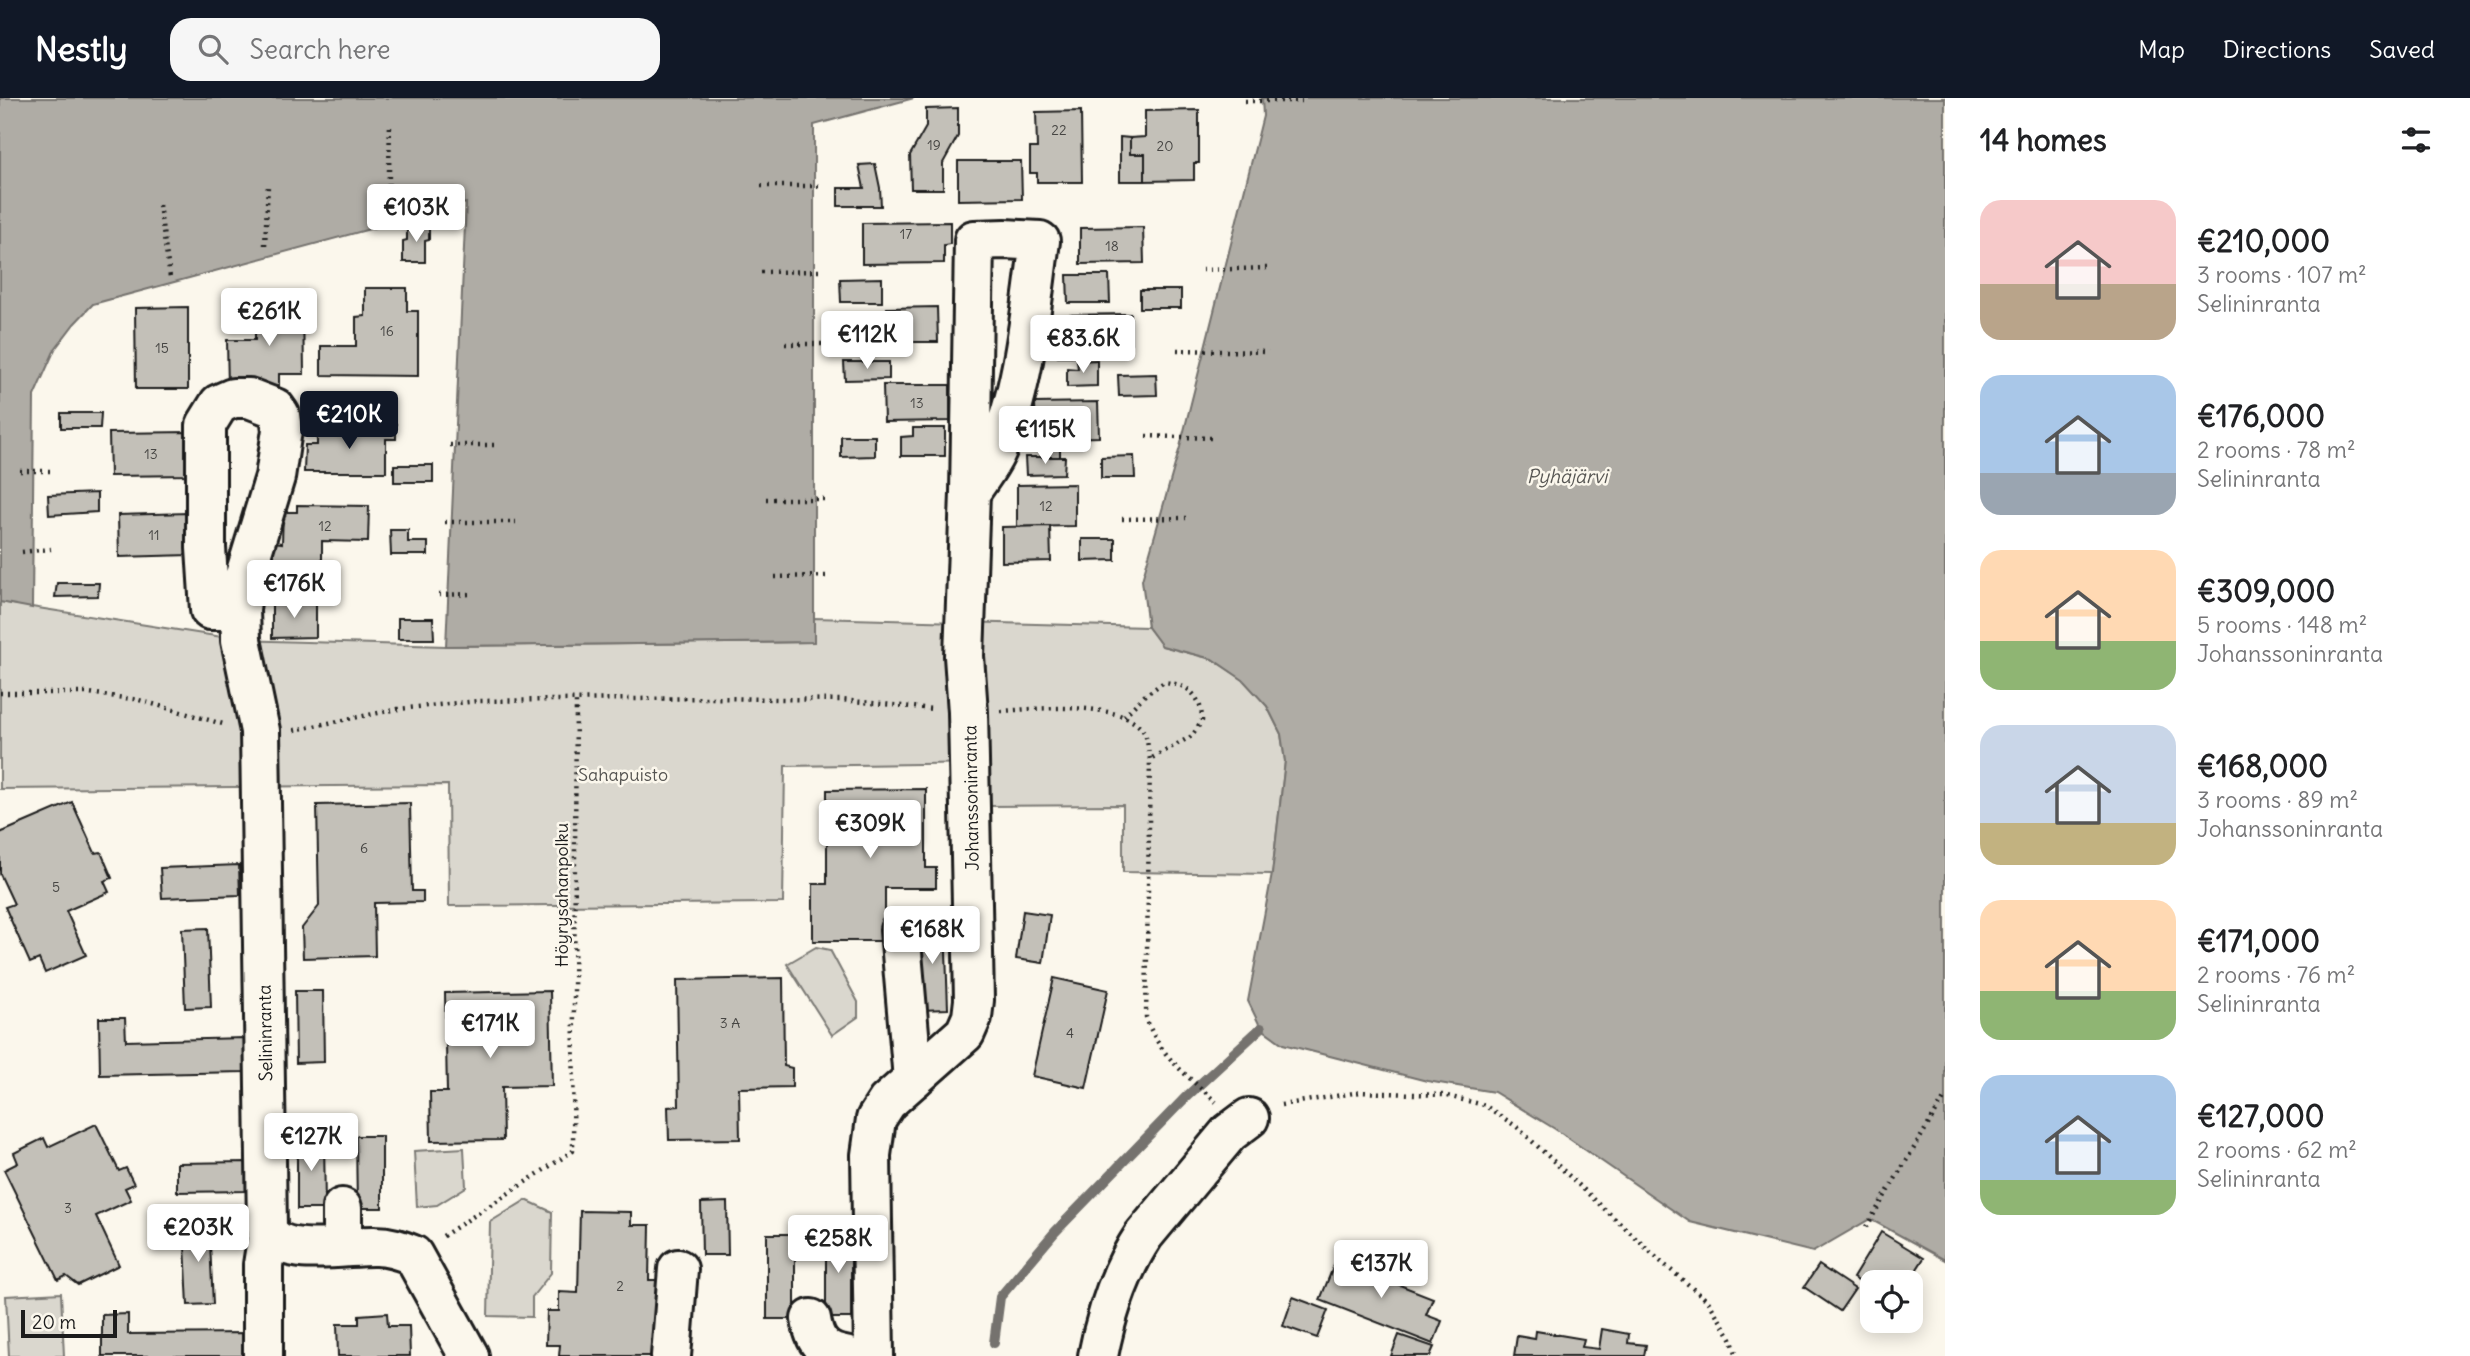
<!DOCTYPE html>
<meta charset="utf-8">
<style>
:root{--surface:#fff;--page:#f6f6f6;--text:#202124;--muted:#757577;--accent:#111827}
body{margin:0;font-family:Delius,sans-serif;background:var(--page);color:var(--text);height:100vh;display:flex;flex-direction:column;font-size:26px;white-space:nowrap}
*{box-sizing:border-box;margin:0}
p{font-size:23px;color:var(--muted)}
.icon{flex:none;width:38px;height:38px;fill:none;stroke:currentColor;stroke-width:2;stroke-linecap:round;stroke-linejoin:round}
.map{position:relative;flex:1;overflow:hidden}
.drawer{display:flex;flex-direction:column;background:var(--surface);width:525px}
.drawer>*{flex:none}
.controls{position:absolute;left:1860px;top:1172px;display:grid;gap:14px}
.controls a{display:grid;place-items:center;width:63px;height:63px;border-radius:14px;background:var(--surface);box-shadow:0 4px 18px #0003;font-size:35px}
.scale{position:absolute;left:21px;bottom:18px;width:96px;box-sizing:border-box;padding-left:7px;border:4px solid #1c1c1c;border-top:0;font-size:19px;line-height:24px;white-space:nowrap;color:#1c1c1c;-webkit-text-stroke:5px #fbf7ec;paint-order:stroke}
.price{position:absolute;translate:-50% -60px;padding:0 16px;border-radius:7px;background:#fff;color:#222;font-size:23px;line-height:46px;filter:drop-shadow(0 2px 4px #0008)}
.price::after{content:'';position:absolute;left:50%;top:42px;width:21px;height:16px;margin-left:-10px;background:inherit;clip-path:polygon(0 0,100% 0,50% 100%)}
.price.on{background:var(--accent);color:#fff}
ul{padding:0;list-style:none}
li{display:flex;align-items:center;gap:21px;height:175px;padding:0 35px}
li span{display:grid;place-items:center;flex:none;width:196px;height:140px;border-radius:21px;color:#555}
li>.icon{margin-inline-start:auto}
span .icon{width:84px;height:84px;fill:#fffc;stroke-width:1}
li b{font-size:30px}
h2{display:flex;justify-content:space-between;align-items:center;height:84px;padding:0 35px;font-size:30px}
header{display:flex;align-items:center;gap:42px;box-sizing:border-box;height:98px;padding:0 35px;background:var(--accent);color:#fff}
header strong{font-size:33px}
nav{display:flex;gap:38px;margin-inline-start:auto;font-size:24px}
.search{width:490px;height:63px;background:var(--page);display:flex;align-items:center;gap:18px;box-sizing:border-box;padding:0 24px;border-radius:21px;color:var(--muted);font-size:26px}
main{display:flex;flex:1;min-height:0}
.map>svg:first-child{display:block}
.green{fill:#dad7ce;stroke:#7b7a75;stroke-width:2}
.water{fill:#afaca5;stroke:#74726e;stroke-width:2}
.lines{fill:none;stroke-linecap:round;stroke-linejoin:round}
.stream{stroke:#74726e;stroke-width:10}
.building{fill:#c3c0b8;stroke:#1c1c1c;stroke-width:2}
.minor-casing{stroke:#1c1c1c;stroke-width:44}
.path{stroke:#1c1c1c;stroke-width:4.5;stroke-dasharray:2 5;stroke-linecap:butt}
.minor{stroke:#fbf7ec;stroke-width:38}
.labels{text-anchor:middle;dominant-baseline:central;stroke-width:5;stroke-linejoin:round;paint-order:stroke}
.number-label{font-size:14px;fill:#464543}
.park-label{font-size:18px;fill:#555451;stroke:#fbf7ec}
.street-label{font-size:18px;fill:#1c1c1c;stroke:#fbf7ec}
.water-label{font-size:19px;font-style:italic;fill:#575653;stroke:#fbf7ec}
</style>
<header>
<strong>Nestly</strong>
<div class="search"><svg class="icon" aria-label="search" viewBox="0 0 24 24"><circle cx="10" cy="10" r="6"/><path d="M15 15l6 6"/></svg>Search here</div>
<nav><a>Map</a><a>Directions</a><a>Saved</a></nav>
</header>
<main>
<div class="map">
<svg width="1945" height="1258" viewBox="0 0 1945 1258">
<rect width="100%" height="100%" fill="#fbf7ec"/>
<filter id="ink" filterUnits="userSpaceOnUse"><feTurbulence type="fractalNoise" baseFrequency=".0143" numOctaves="2"/><feDisplacementMap in="SourceGraphic" scale="14" xChannelSelector="R" yChannelSelector="G"/><feConvolveMatrix kernelMatrix="1 2 1 2 8 2 1 2 1" color-interpolation-filters="sRGB"/></filter>
<g filter="url(#ink)">
<g class="green">
<path d="M 0,504 L 241,542 L 446,548 L 813,544 L 814,520 L 1148,529 L 1163,548 L 1212,561 L 1244,582 L 1267,608 L 1281,636 L 1285,663 L 1272,776 L 1123,774 L 1123,707 L 989,708 L 988,665 L 785,668 L 783,805 L 449,808 L 448,687 L 0,691 Z"/>
<path d="M 816,849 L 830,852 L 858,904 L 858,919 L 832,937 L 787,866 Z"/>
<path d="M 464,1050 L 466,1089 L 437,1107 L 417,1109 L 414,1053 Z"/>
<path d="M 526,1102 L 552,1114 L 551,1175 L 532,1199 L 532,1219 L 488,1218 L 490,1124 Z"/>
<path d="M 61,1195 L 64,1258 L 9,1258 L 6,1198 Z"/>
</g>
<g class="water">
<path d="M 0,0 L 914,0 L 814,27 L 814,544 L 446,548 L 466,105 L 93,206 L 74,226 L 55,251 L 34,298 L 32,510 L 0,504 Z"/>
<path d="M 1262,0 L 1945,0 L 1945,1162 L 1870,1121 L 1813,1154 L 1690,1124 L 1555,1031 L 1494,994 L 1427,983 L 1283,946 L 1261,930 L 1248,903 L 1272,776 L 1285,663 L 1281,636 L 1267,608 L 1243,582 L 1212,561 L 1162,548 L 1148,529 L 1142,482 L 1180,349 L 1263,18 Z"/>
</g>
<g class="lines">
<path class="stream" d="M 994,1245 L 1000,1199 L 1055,1134 L 1185,1000 L 1261,930"/>
</g>
<g class="building">
<path d="M 958,10 L 958,38 L 943,65 L 943,91 L 911,91 L 910,57 L 926,29 L 926,11 Z"/>
<path d="M 1199,12 L 1199,65 L 1194,65 L 1194,82 L 1145,83 L 1145,56 L 1130,56 L 1130,40 L 1145,39 L 1145,13 Z"/>
<path d="M 1081,13 L 1082,84 L 1037,84 L 1037,75 L 1030,75 L 1030,50 L 1037,50 L 1036,14 Z"/>
<path d="M 1120,39 L 1130,40 L 1130,56 L 1145,56 L 1145,83 L 1120,83 Z"/>
<path d="M 958,63 L 1021,63 L 1022,101 L 958,102 Z"/>
<path d="M 875,66 L 880,90 L 881,108 L 838,108 L 838,90 L 864,90 L 859,67 Z"/>
<path d="M 950,124 L 950,146 L 944,147 L 944,165 L 862,166 L 862,125 Z"/>
<path d="M 407,129 L 429,129 L 429,142 L 425,143 L 425,164 L 403,164 L 403,143 L 407,142 Z"/>
<path d="M 1143,129 L 1144,165 L 1080,166 L 1080,130 Z"/>
<path d="M 1067,177 L 1109,177 L 1110,205 L 1068,205 Z"/>
<path d="M 882,180 L 882,204 L 841,204 L 840,181 Z"/>
<path d="M 365,190 L 407,190 L 407,213 L 418,213 L 418,278 L 321,277 L 321,248 L 356,248 L 356,219 L 365,218 Z"/>
<rect x="1140" y="192" width="41" height="18"/>
<path d="M 303,206 L 304,276 L 279,276 L 279,288 L 228,289 L 227,242 L 255,242 L 255,207 Z"/>
<path d="M 188,209 L 188,291 L 136,291 L 135,210 Z"/>
<path d="M 937,209 L 938,244 L 888,244 L 887,210 Z"/>
<path d="M 1131,216 L 1131,245 L 1103,246 L 1103,258 L 1058,259 L 1058,217 Z"/>
<path d="M 1097,262 L 1097,288 L 1067,289 L 1067,270 L 1078,271 L 1077,263 Z"/>
<path d="M 844,264 L 889,264 L 889,281 L 845,282 Z"/>
<path d="M 1156,276 L 1157,297 L 1119,298 L 1118,277 Z"/>
<path d="M 883,287 L 950,287 L 950,323 L 884,324 Z"/>
<path d="M 1098,304 L 1099,339 L 1060,340 L 1060,359 L 1042,359 L 1041,340 L 1036,340 L 1035,305 Z"/>
<path d="M 61,315 L 101,315 L 100,330 L 61,330 Z"/>
<path d="M 385,326 L 396,326 L 396,341 L 386,341 L 386,374 L 304,374 L 305,347 L 317,347 L 317,333 L 385,334 Z"/>
<path d="M 913,330 L 945,330 L 945,358 L 901,358 L 901,339 L 913,338 Z"/>
<path d="M 191,334 L 192,377 L 110,378 L 109,335 Z"/>
<path d="M 841,338 L 875,338 L 875,358 L 841,359 Z"/>
<path d="M 1134,358 L 1135,380 L 1101,380 L 1101,359 Z"/>
<path d="M 1025,359 L 1065,359 L 1064,376 L 1026,377 Z"/>
<rect x="394" y="367" width="39" height="17"/>
<path d="M 1075,386 L 1075,428 L 1017,429 L 1017,387 Z"/>
<path d="M 97,395 L 97,414 L 49,417 L 48,397 Z"/>
<path d="M 297,407 L 369,408 L 368,444 L 322,443 L 322,465 L 274,464 L 274,444 L 282,445 L 283,414 L 297,414 Z"/>
<path d="M 188,415 L 190,457 L 119,459 L 118,417 Z"/>
<path d="M 1050,428 L 1051,463 L 1002,464 L 1002,429 Z"/>
<path d="M 390,432 L 408,432 L 408,444 L 428,444 L 428,457 L 391,457 Z"/>
<path d="M 1082,441 L 1115,441 L 1115,462 L 1082,463 Z"/>
<path d="M 57,485 L 99,485 L 98,498 L 55,499 Z"/>
<path d="M 316,504 L 316,539 L 272,540 L 272,505 Z"/>
<path d="M 398,520 L 433,520 L 434,541 L 398,541 Z"/>
<path d="M 926,691 L 926,770 L 936,770 L 936,790 L 885,790 L 885,843 L 813,843 L 813,786 L 827,786 L 827,692 Z"/>
<path d="M 72,704 L 95,755 L 101,754 L 112,780 L 104,783 L 109,794 L 66,813 L 86,857 L 45,875 L 39,861 L 30,865 L 5,809 L 14,806 L 0,776 L 0,735 Z"/>
<path d="M 410,705 L 412,793 L 423,793 L 423,804 L 374,805 L 375,858 L 303,860 L 302,830 L 319,808 L 317,707 Z"/>
<path d="M 239,767 L 240,797 L 162,800 L 160,770 Z"/>
<path d="M 1023,813 L 1050,817 L 1043,865 L 1016,861 Z"/>
<path d="M 945,825 L 948,911 L 919,912 L 916,826 Z"/>
<path d="M 208,830 L 211,909 L 185,910 L 182,831 Z"/>
<path d="M 783,880 L 784,968 L 792,970 L 792,989 L 739,990 L 740,1041 L 669,1042 L 668,1009 L 679,1008 L 677,882 Z"/>
<path d="M 1054,880 L 1108,892 L 1086,990 L 1032,978 Z"/>
<path d="M 295,893 L 323,893 L 324,964 L 296,965 Z"/>
<path d="M 550,893 L 552,988 L 502,989 L 503,1042 L 431,1043 L 430,994 L 447,994 L 445,895 Z"/>
<path d="M 99,920 L 125,920 L 126,943 L 244,940 L 244,974 L 100,977 Z"/>
<path d="M 96,1026 L 119,1073 L 126,1070 L 134,1086 L 125,1090 L 131,1102 L 96,1118 L 119,1167 L 78,1187 L 66,1178 L 58,1182 L 4,1072 L 18,1065 L 14,1055 L 44,1040 L 48,1049 Z"/>
<path d="M 356,1038 L 382,1038 L 382,1110 L 357,1110 Z"/>
<path d="M 297,1039 L 324,1039 L 325,1111 L 297,1111 Z"/>
<path d="M 246,1064 L 247,1093 L 177,1094 L 177,1065 Z"/>
<path d="M 727,1104 L 728,1157 L 702,1157 L 701,1105 Z"/>
<path d="M 580,1113 L 631,1114 L 631,1127 L 650,1127 L 649,1182 L 662,1182 L 659,1258 L 559,1258 L 560,1247 L 546,1247 L 547,1213 L 559,1213 L 559,1194 L 578,1195 Z"/>
<path d="M 209,1126 L 213,1206 L 188,1207 L 184,1127 Z"/>
<path d="M 1881,1134 L 1924,1160 L 1908,1185 L 1872,1185 L 1872,1202 L 1868,1199 L 1872,1192 L 1853,1180 Z"/>
<rect x="826" y="1135" width="25" height="85"/>
<rect x="767" y="1136" width="28" height="85"/>
<path d="M 1336,1162 L 1369,1175 L 1372,1168 L 1400,1178 L 1397,1186 L 1433,1200 L 1426,1217 L 1442,1223 L 1433,1246 L 1320,1202 Z"/>
<path d="M 1819,1167 L 1855,1191 L 1840,1213 L 1804,1189 Z"/>
<path d="M 1293,1199 L 1328,1212 L 1317,1240 L 1283,1228 Z"/>
<path d="M 387,1215 L 388,1228 L 409,1228 L 410,1258 L 338,1258 L 337,1226 L 359,1226 L 359,1217 Z"/>
<path d="M 128,1216 L 128,1236 L 249,1235 L 250,1258 L 102,1258 L 102,1217 Z"/>
<path d="M 1602,1231 L 1629,1236 L 1628,1245 L 1646,1247 L 1644,1258 L 1514,1258 L 1517,1238 L 1535,1241 L 1536,1233 L 1584,1241 L 1582,1249 L 1599,1251 Z"/>
<path d="M 1399,1237 L 1434,1249 L 1430,1258 L 1391,1258 Z"/>
</g>
<g class="lines">
<g class="minor-casing">
<g id="minor">
<path d="M 240,512 L 210,512 L 206,450 L 206,327 L 219,306 L 233,300 L 249,300 L 275,310 L 280,317 L 282,332 L 275,379 L 243,484 L 240,512 L 241,542 L 260,633 L 267,1131 C 280,1162 347,1147 375,1148 C 389,1148 400,1152 413,1157 L 469,1258"/>
<path d="M 900,832 L 913,981"/>
<path d="M 342,1148 L 342,1110"/>
<path d="M 811,1221 C 814,1241 822,1255 845,1258"/>
<path d="M 263,1258 L 263,1167 L 268,1135"/>
<path d="M 671,1258 L 678,1171"/>
<path d="M 874,1258 L 871,1057 L 876,1021 L 887,1004 L 965,935 L 972,919 L 974,902 L 968,614 L 964,558 L 970,395 L 974,142 L 1005,141 L 1040,143 C 1031,209 1024,294 996,354 C 989,369 979,381 970,395"/>
<path d="M 1098,1258 C 1106,1216 1120,1173 1144,1137 L 1229,1035 L 1249,1020"/>
</g>
</g>
<g class="path">
<path d="M 1245,3 L 1302,3"/>
<path d="M 761,88 L 821,88"/>
<path d="M 159,107 L 170,179"/>
<path d="M 388,122 L 390,25"/>
<path d="M 265,147 L 268,87"/>
<path d="M 1202,172 L 1267,170"/>
<path d="M 761,174 L 823,173"/>
<path d="M 785,246 L 825,246"/>
<path d="M 1177,252 L 1268,254"/>
<path d="M 1146,338 L 1212,340"/>
<path d="M 450,347 L 499,347"/>
<path d="M 20,373 L 50,373"/>
<path d="M 766,401 L 826,401"/>
<path d="M 1122,421 L 1186,420"/>
<path d="M 445,424 L 516,424"/>
<path d="M 22,454 L 51,451"/>
<path d="M 775,479 L 828,478"/>
<path d="M 439,497 L 473,496"/>
<path d="M 0,595 L 89,595 L 139,602 L 223,626"/>
<path d="M 1001,613 C 1036,611 1122,601 1144,634 C 1148,641 1148,654 1150,661 L 1146,919 C 1158,957 1188,978 1216,1004"/>
<path d="M 1124,618 L 1144,598 L 1164,584 C 1188,586 1202,598 1202,623 L 1192,638 L 1150,661"/>
<path d="M 294,632 L 398,611 L 478,603 L 710,600 L 842,602 L 933,611"/>
<path d="M 1281,1007 L 1360,994 L 1443,997 L 1484,1007 L 1517,1029 L 1659,1162 L 1708,1203 L 1731,1240 L 1737,1258"/>
<path d="M 1866,1129 L 1945,999"/>
<path d="M 443,1138 L 573,1053 L 576,602"/>
</g>
<use href="#minor" class="minor"/>
</g>
</g>
<g class="labels">
<g class="number-label">
<text x="1059" y="32">22</text>
<text x="934" y="47">19</text>
<text x="1165" y="48">20</text>
<text x="906" y="136">17</text>
<text x="1112" y="148">18</text>
<text x="387" y="233">16</text>
<text x="162" y="250">15</text>
<text x="917" y="305">13</text>
<text x="151" y="356">13</text>
<text x="1046" y="408">12</text>
<text x="325" y="428">12</text>
<text x="154" y="437">11</text>
<text x="364" y="750">6</text>
<text x="56" y="789">5</text>
<text x="730" y="925">3 A</text>
<text x="1070" y="935">4</text>
<text x="68" y="1110">3</text>
<text x="620" y="1188">2</text>
</g>
<g class="park-label">
<text x="623" y="676">Sahapuisto</text>
</g>
<g class="street-label">
<text transform="translate(971 700) rotate(-91)">Johanssoninranta</text>
<text transform="translate(561 797) rotate(-90)">Höyrysahanpolku</text>
<text transform="translate(265 935) rotate(-91)">Selininranta</text>
</g>
<g class="water-label">
<text x="1567" y="378">Pyhäjärvi</text>
</g>
</g>
</svg>
<div class="controls">
<a><svg class="icon" aria-label="locate" viewBox="0 0 24 24"><circle cx="12" cy="12" r="6"/><path d="M12 2v4M12 18v4M2 12h4M18 12h4"/></svg></a>
</div>
<div class="scale">20 m</div>
<b class="price" style="left:416px;top:146px">€103K</b>
<b class="price" style="left:269px;top:250px">€261K</b>
<b class="price" style="left:867px;top:273px">€112K</b>
<b class="price" style="left:1083px;top:277px">€83.6K</b>
<b class="price on" style="left:349px;top:353px">€210K</b>
<b class="price" style="left:1045px;top:368px">€115K</b>
<b class="price" style="left:294px;top:522px">€176K</b>
<b class="price" style="left:870px;top:762px">€309K</b>
<b class="price" style="left:932px;top:868px">€168K</b>
<b class="price" style="left:490px;top:962px">€171K</b>
<b class="price" style="left:311px;top:1075px">€127K</b>
<b class="price" style="left:198px;top:1166px">€203K</b>
<b class="price" style="left:838px;top:1177px">€258K</b>
<b class="price" style="left:1381px;top:1202px">€137K</b>
</div>
<section class="drawer">
<h2>14 homes<svg class="icon" aria-label="filters" viewBox="0 0 24 24"><path d="M4 7h16M4 17h16"/><circle cx="9" cy="7" r="2"/><circle cx="15" cy="17" r="2"/></svg></h2>
<ul>
<li><span style="background:linear-gradient(#f6c9c9 60%,#b9a48a 0)"><svg class="icon" aria-label="home" viewBox="0 0 24 24"><path d="M3 11l9-7 9 7M6 9v11h12V9"/></svg></span><div><b>€210,000</b><p>3 rooms · 107 m²</p><p>Selininranta</p></div></li>
<li><span style="background:linear-gradient(#a9c7e8 70%,#9aa5b1 0)"><svg class="icon" aria-label="home" viewBox="0 0 24 24"><path d="M3 11l9-7 9 7M6 9v11h12V9"/></svg></span><div><b>€176,000</b><p>2 rooms · 78 m²</p><p>Selininranta</p></div></li>
<li><span style="background:linear-gradient(#ffd9b3 65%,#8fb573 0)"><svg class="icon" aria-label="home" viewBox="0 0 24 24"><path d="M3 11l9-7 9 7M6 9v11h12V9"/></svg></span><div><b>€309,000</b><p>5 rooms · 148 m²</p><p>Johanssoninranta</p></div></li>
<li><span style="background:linear-gradient(#c9d6e8 70%,#c2b280 0)"><svg class="icon" aria-label="home" viewBox="0 0 24 24"><path d="M3 11l9-7 9 7M6 9v11h12V9"/></svg></span><div><b>€168,000</b><p>3 rooms · 89 m²</p><p>Johanssoninranta</p></div></li>
<li><span style="background:linear-gradient(#ffd9b3 65%,#8fb573 0)"><svg class="icon" aria-label="home" viewBox="0 0 24 24"><path d="M3 11l9-7 9 7M6 9v11h12V9"/></svg></span><div><b>€171,000</b><p>2 rooms · 76 m²</p><p>Selininranta</p></div></li>
<li><span style="background:linear-gradient(#a9c7e8 75%,#8fb573 0)"><svg class="icon" aria-label="home" viewBox="0 0 24 24"><path d="M3 11l9-7 9 7M6 9v11h12V9"/></svg></span><div><b>€127,000</b><p>2 rooms · 62 m²</p><p>Selininranta</p></div></li>
</ul>
</section>
</main>
